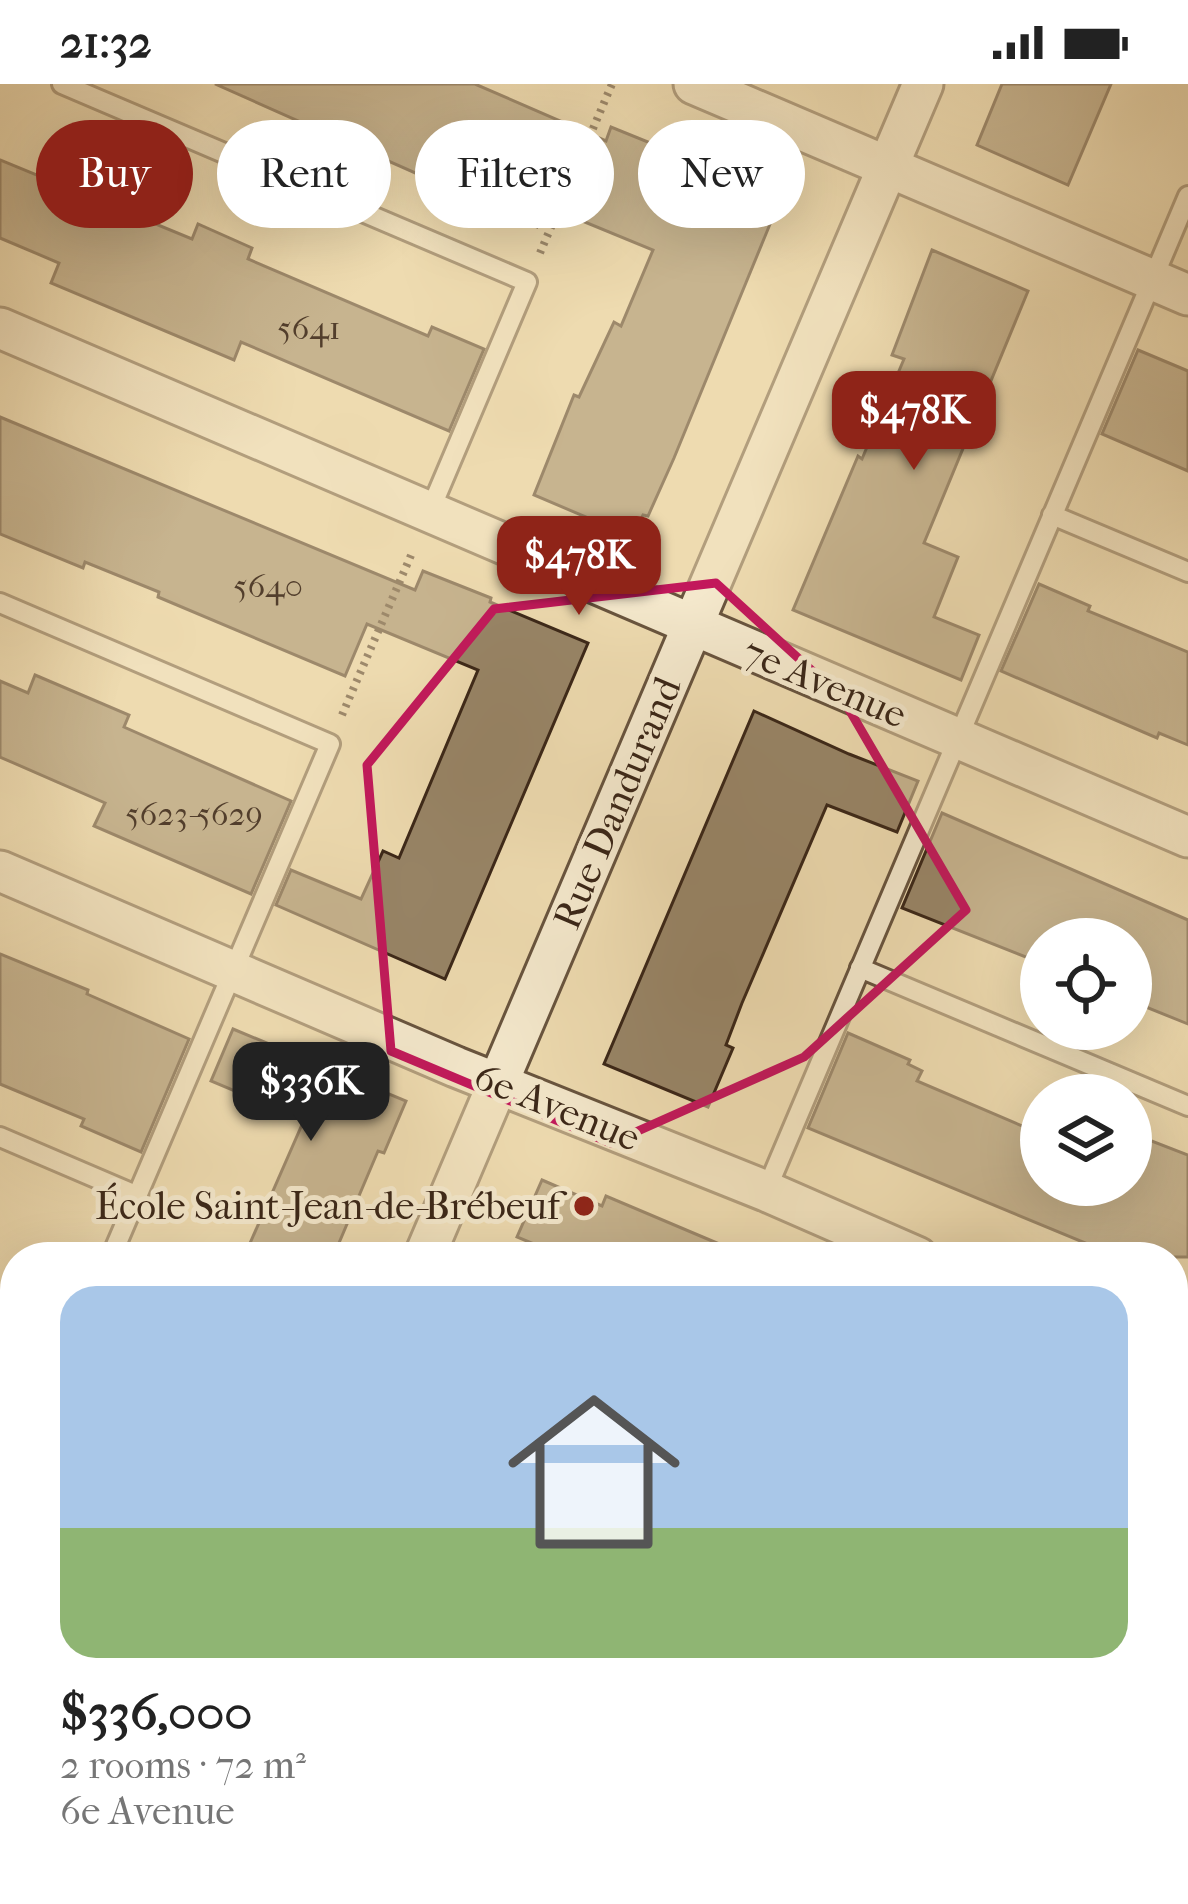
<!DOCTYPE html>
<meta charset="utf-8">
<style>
:root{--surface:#fff;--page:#f6f6f6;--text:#222;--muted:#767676;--accent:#8f2418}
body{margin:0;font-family:"IM FELL French Canon",serif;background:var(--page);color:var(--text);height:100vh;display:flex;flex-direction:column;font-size:45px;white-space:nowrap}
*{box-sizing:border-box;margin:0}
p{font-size:39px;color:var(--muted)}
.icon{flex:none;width:66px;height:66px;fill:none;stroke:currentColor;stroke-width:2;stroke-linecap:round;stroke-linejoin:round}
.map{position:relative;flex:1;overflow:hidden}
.panel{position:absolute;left:0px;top:1158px;width:1188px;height:663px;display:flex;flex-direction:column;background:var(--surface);border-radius:48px 48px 0 0;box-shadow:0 12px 48px #0002}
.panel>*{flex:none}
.guide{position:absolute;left:36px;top:36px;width:1116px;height:108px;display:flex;gap:24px}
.controls{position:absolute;left:1020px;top:834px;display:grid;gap:24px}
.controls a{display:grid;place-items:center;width:132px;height:132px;border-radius:50%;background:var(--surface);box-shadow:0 12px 48px #0002;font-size:60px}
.price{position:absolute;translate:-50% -102px;padding:0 27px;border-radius:24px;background:var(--accent);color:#fff;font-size:39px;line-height:78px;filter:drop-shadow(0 3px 6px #0008)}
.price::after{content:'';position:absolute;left:50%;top:72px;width:36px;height:27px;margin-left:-18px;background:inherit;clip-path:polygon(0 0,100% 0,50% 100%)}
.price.selected{background:#222;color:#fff}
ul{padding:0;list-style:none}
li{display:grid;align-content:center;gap:24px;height:636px;padding:0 60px}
li span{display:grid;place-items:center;height:372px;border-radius:36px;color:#555}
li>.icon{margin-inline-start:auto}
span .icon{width:216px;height:216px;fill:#fffc;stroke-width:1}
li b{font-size:51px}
.tag{padding:0 42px;border-radius:54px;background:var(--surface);box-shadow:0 12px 48px #0002;font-size:42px;line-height:108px}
.tag.selected{background:var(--accent);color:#fff}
.status{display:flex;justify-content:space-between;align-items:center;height:84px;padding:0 60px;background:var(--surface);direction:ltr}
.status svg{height:33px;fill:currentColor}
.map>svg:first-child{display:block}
.building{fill:#988567;stroke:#3b2718;stroke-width:3}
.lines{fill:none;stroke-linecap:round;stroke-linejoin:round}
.service-casing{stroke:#68543e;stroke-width:24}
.minor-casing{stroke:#68543e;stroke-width:45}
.path{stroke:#3b2718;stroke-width:8;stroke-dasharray:3 6;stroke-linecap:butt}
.service{stroke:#f4e8cc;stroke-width:18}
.minor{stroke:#f4e8cc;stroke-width:39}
.marked{fill:none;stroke:#c2185b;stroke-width:9;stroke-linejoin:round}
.poi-dot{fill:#8f2418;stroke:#f4e8cc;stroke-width:4.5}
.labels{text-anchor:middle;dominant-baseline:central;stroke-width:10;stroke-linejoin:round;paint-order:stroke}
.number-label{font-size:33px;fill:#523e2c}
.street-label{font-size:39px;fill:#3b2718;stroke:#f4e8cc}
.poi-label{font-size:39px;fill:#3b2718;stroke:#f4e8cc;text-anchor:end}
</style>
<div class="status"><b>21:32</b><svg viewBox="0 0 49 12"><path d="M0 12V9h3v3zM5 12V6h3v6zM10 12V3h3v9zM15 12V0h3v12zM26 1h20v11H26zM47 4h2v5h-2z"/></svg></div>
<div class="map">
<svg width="1188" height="1820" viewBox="0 0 1188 1820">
<rect width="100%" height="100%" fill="#eedbb0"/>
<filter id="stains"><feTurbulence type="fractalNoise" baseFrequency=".00167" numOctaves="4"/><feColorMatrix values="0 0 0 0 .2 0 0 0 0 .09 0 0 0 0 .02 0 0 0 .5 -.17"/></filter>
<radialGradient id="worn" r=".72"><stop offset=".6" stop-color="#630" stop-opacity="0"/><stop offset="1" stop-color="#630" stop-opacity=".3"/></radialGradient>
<g class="building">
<path d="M 215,0 L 475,0 L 606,57 L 611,43 L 707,82 L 710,74 L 784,106 L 674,374 L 648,432 L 643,431 L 633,453 L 534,411 L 574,311 L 579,313 L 614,238 L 621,242 L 653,166 L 546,122 L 537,143 Z"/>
<path d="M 1002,0 L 1111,0 L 1068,101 L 977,61 Z"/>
<path d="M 0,76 L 192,155 L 198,140 L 252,164 L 248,175 L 428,252 L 432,243 L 484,265 L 449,347 L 241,258 L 234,276 L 51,199 L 59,179 L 0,154 Z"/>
<path d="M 932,166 L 1028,207 L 924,459 L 958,473 L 934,533 L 979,551 L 961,596 L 793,526 L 858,372 L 862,375 L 904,275 L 892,271 Z"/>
<path d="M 1138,266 L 1188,287 L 1188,387 L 1102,350 Z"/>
<path d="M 0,333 L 415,506 L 423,487 L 491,514 L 490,518 L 588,559 L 445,895 L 276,821 L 291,786 L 361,815 L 383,767 L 399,774 L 478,586 L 367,540 L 345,592 L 158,513 L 159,508 L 85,478 L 83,484 L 0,450 Z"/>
<path d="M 1039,500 L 1090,522 L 1088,527 L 1188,568 L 1188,661 L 1159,649 L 1157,654 L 1001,587 Z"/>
<path d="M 35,591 L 129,631 L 124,643 L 291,717 L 251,810 L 94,742 L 105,719 L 0,673 L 0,597 L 28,609 Z"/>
<path d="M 754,627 L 849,670 L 918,697 L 897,748 L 827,721 L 742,919 L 726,961 L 733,964 L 708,1023 L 604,980 Z"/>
<path d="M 942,729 L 1188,836 L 1188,940 L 1131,917 L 1131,855 L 1041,855 L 1041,879 L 902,824 Z"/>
<path d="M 0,870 L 88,906 L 87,910 L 189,955 L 141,1068 L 81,1042 L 84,1035 L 0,1000 Z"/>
<path d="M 233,945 L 406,1017 L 384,1069 L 378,1067 L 333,1173 L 244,1173 L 304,1036 L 211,997 Z"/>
<path d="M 848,949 L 910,976 L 908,980 L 922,987 L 917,997 L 1041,1050 L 1041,1101 L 1131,1101 L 1131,1049 L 1188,1071 L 1188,1173 L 1119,1173 L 808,1044 Z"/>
<path d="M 542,1096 L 602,1122 L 606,1112 L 750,1173 L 565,1173 L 517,1153 Z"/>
</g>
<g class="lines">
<g class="service-casing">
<g id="service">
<path d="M 62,0 L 527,198 L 429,429"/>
<path d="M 1052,431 L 1188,488"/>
<path d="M 0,519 L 330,660 L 111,1173"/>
<path d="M 860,884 L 1188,1022"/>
<path d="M 0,1053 L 138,1112"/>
<path d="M 766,1107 L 1188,112"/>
<path d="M 0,1432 L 15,1397"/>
<path d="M 492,1806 L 525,1820"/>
<path d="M 456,1820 L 462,1806"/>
</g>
</g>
<g class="minor-casing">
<g id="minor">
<path d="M 694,0 L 1188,211"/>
<path d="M 0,244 L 1188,753"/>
<path d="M 0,787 L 456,983 L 766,1107 L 917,1173"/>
<path d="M 424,1173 L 923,0"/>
<path d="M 1173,1286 L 1188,1292"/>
<path d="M 0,1325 L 15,1331"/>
<path d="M 1129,1806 L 1161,1820"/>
<path d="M 146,1820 L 152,1806"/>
</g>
</g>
<g class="path">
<path d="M 540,169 L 612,0"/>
<path d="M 342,631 L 412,469"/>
</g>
<use href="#service" class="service"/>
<use href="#minor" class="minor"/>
</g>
<path d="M0 0H1188V1820H0ZM 716,499 L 843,615 L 966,826 L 804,973 L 611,1059 L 391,967 L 367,681 L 494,525 Z" fill="#eedbb0" fill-opacity=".55" fill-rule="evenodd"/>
<path class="marked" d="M 716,499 L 843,615 L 966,826 L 804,973 L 611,1059 L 391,967 L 367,681 L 494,525 Z"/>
<circle class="poi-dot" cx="584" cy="1122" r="12"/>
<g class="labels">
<g class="number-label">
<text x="309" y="244">5641</text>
<text x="268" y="502">5640</text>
<text x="194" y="730">5623-5629</text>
</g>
<g class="street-label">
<text transform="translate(825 599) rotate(23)">7e Avenue</text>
<text transform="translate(617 719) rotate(-67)">Rue Dandurand</text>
<text transform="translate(557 1023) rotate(22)">6e Avenue</text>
</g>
<g class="poi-label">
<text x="560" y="1122">École Saint-Jean-de-Brébeuf</text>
</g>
</g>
<rect width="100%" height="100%" filter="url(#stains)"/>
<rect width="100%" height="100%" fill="url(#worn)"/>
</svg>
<div class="controls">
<a><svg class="icon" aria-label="locate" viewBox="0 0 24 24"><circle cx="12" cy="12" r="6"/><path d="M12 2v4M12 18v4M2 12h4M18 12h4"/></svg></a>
<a><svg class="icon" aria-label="layers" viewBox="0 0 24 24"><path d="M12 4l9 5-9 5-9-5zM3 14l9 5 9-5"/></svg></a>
</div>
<b class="price" style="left:914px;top:389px">$478K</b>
<b class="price" style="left:579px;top:534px">$478K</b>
<b class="price selected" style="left:311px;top:1060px">$336K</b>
<div class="guide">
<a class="tag selected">Buy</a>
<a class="tag">Rent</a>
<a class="tag">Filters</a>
<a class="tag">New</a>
</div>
<section class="panel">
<ul>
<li><span style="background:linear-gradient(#a9c7e8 65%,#8fb573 0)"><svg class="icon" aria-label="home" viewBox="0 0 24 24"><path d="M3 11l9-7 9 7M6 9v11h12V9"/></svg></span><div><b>$336,000</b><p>2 rooms · 72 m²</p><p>6e Avenue</p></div></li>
</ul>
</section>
</div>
